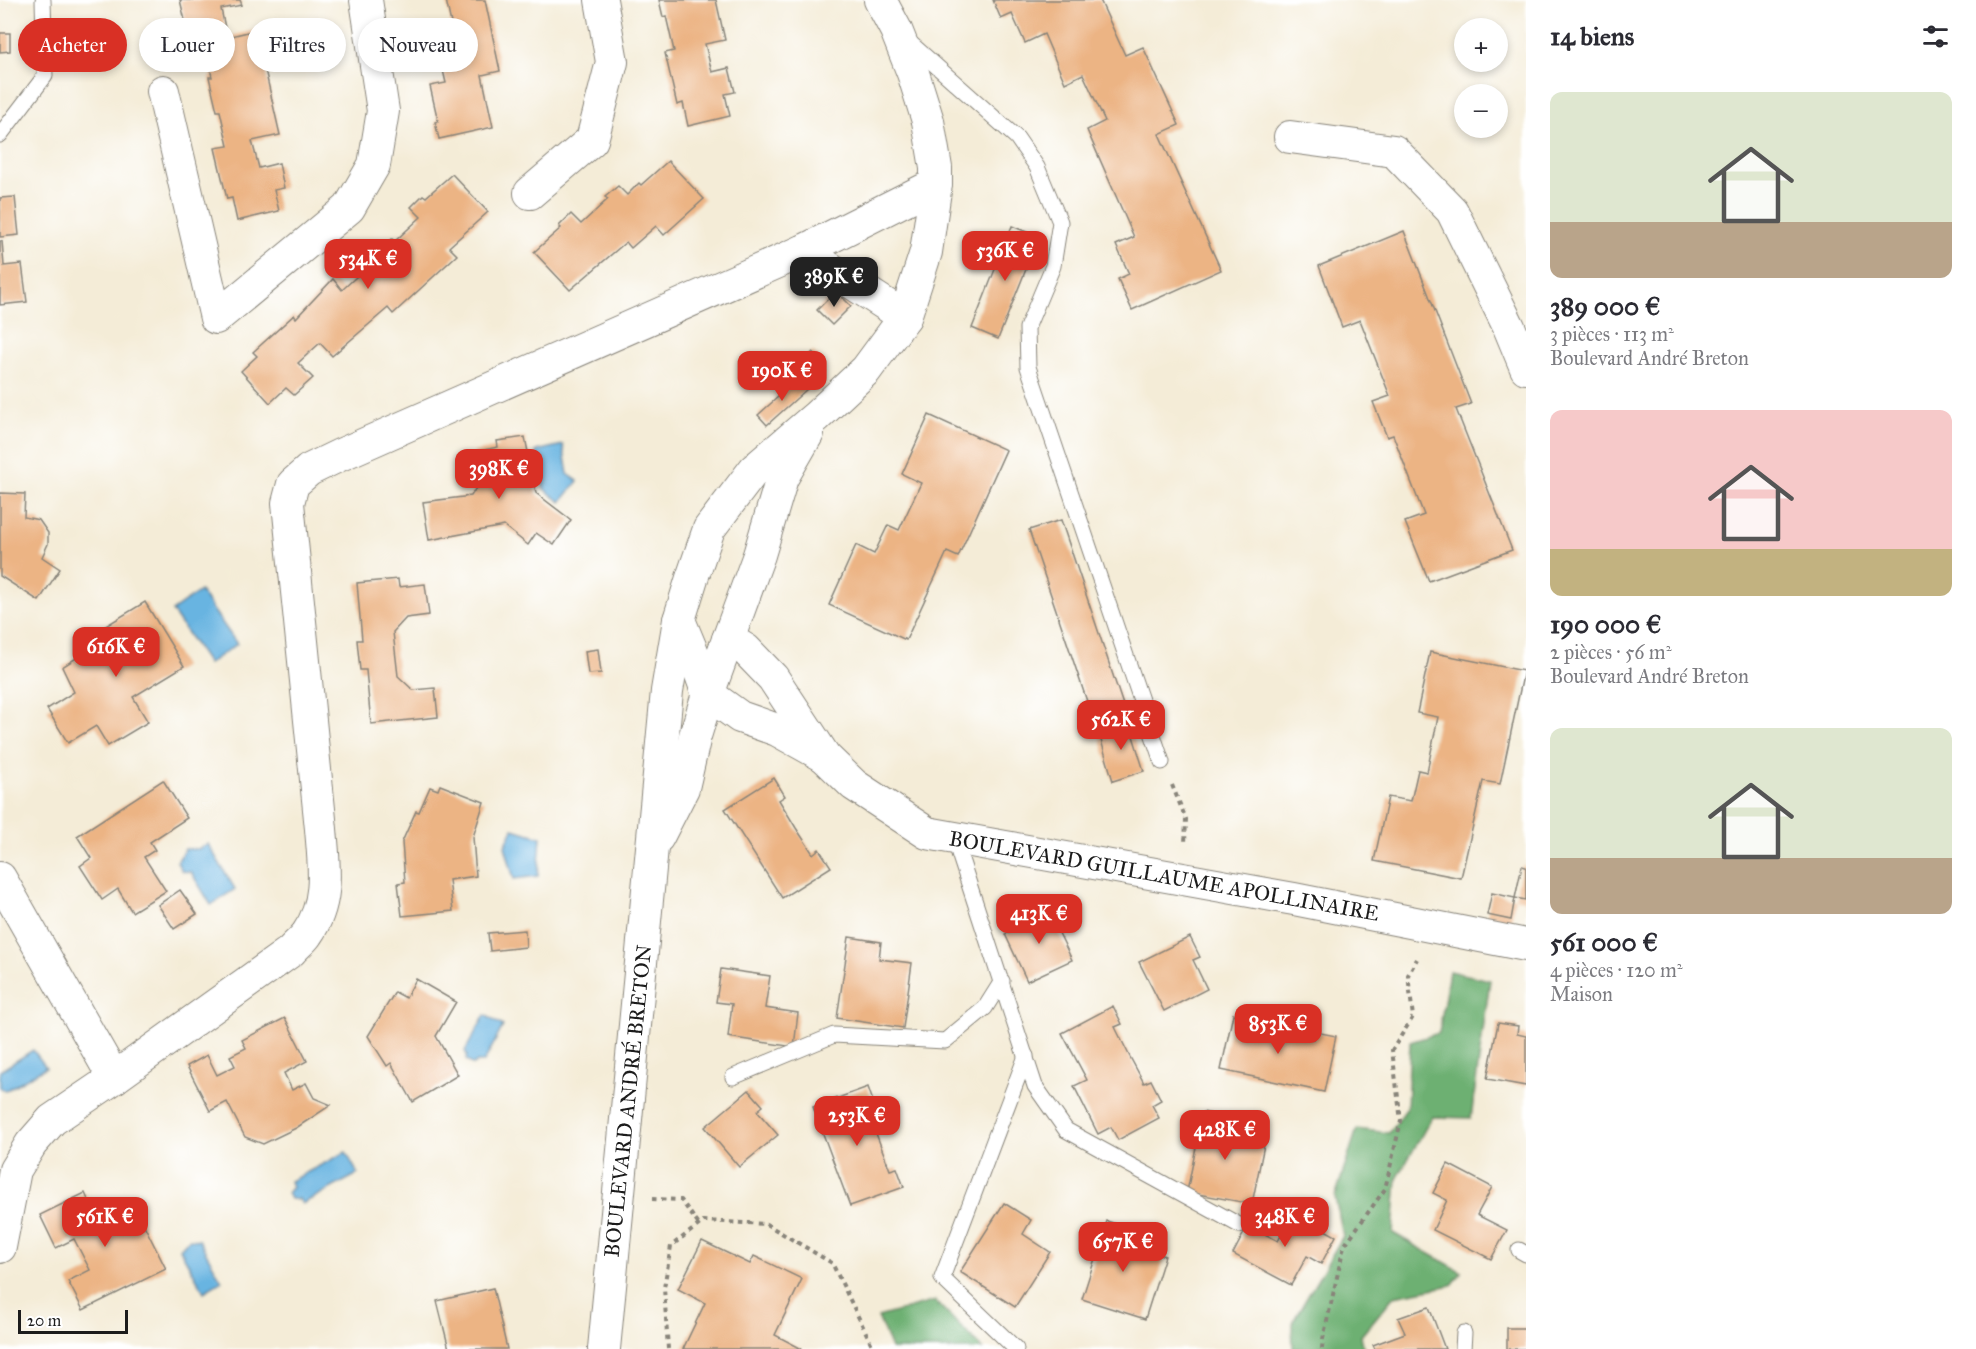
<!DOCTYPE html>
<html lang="fr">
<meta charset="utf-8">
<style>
:root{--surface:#fff;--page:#f2f2f3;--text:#2b2b33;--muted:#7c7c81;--accent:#d93025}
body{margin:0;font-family:"IM FELL Great Primer",serif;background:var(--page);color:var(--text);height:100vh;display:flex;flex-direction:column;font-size:22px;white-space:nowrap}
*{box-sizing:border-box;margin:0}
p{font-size:20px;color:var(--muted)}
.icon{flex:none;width:33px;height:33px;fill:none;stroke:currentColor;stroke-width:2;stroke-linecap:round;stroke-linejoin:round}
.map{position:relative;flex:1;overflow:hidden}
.panel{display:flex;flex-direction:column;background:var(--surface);width:450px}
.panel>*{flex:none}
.top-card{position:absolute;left:18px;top:18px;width:570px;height:54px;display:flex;gap:12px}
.buttons{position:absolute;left:1454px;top:18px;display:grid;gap:12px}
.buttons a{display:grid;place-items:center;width:54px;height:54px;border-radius:50%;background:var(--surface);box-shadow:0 3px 9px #0003;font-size:30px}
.scale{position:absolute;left:18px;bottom:15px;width:110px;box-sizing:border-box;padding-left:6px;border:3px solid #1c1c1c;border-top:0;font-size:16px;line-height:21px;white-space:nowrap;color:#1c1c1c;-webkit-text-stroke:4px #fff;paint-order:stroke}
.price{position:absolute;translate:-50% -51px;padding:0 14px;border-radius:12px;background:var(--accent);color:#fff;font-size:20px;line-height:39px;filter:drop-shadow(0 2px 3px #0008)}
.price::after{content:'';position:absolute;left:50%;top:36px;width:18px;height:14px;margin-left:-9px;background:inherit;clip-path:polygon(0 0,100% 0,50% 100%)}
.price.current{background:#222;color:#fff}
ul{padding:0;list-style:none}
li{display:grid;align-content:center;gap:12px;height:318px;padding:0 24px}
li span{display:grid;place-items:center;height:186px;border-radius:12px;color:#555}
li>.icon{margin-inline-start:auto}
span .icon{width:108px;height:108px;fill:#fffc;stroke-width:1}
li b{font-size:26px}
h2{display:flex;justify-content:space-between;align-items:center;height:72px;padding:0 24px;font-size:26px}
.pill{padding:0 21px;border-radius:27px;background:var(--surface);box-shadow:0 3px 9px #0003;font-size:21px;line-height:54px}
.pill.current{background:var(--accent);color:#fff}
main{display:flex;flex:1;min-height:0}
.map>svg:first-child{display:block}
.forest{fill:#6db072;stroke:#446647;stroke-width:1.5}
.water{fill:#67b4e1;stroke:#42687e;stroke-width:1.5}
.building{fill:#ecb484}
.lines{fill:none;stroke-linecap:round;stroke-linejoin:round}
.lane-casing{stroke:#88847a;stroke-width:17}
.street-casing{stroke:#88847a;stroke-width:34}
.path{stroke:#88847a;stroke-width:4;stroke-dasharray:4.5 4.5;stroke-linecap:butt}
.lane{stroke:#fff;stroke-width:15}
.street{stroke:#fff;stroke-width:32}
.labels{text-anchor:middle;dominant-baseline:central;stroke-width:5;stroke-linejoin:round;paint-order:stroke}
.street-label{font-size:21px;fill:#1c1c1c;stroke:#fff}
</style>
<main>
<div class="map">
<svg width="1526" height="1349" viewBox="0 0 1526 1349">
<rect width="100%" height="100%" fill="#fff"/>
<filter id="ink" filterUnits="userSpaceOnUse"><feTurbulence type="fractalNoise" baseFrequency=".0167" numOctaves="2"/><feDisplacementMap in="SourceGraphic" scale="12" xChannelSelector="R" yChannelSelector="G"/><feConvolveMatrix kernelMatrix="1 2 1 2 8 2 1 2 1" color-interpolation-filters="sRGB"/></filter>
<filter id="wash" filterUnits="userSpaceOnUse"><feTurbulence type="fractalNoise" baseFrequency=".008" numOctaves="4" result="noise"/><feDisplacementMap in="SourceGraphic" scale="24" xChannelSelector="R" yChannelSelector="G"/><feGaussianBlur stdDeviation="1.35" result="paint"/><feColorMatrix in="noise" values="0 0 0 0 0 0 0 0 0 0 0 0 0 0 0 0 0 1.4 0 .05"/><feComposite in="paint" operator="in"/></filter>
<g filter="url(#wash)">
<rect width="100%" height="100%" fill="#f4ecd7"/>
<g class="forest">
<path d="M 1449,971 L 1490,980 L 1471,1118 L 1432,1117 L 1397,1179 L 1393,1233 L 1462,1272 L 1452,1285 L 1394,1296 L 1361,1336 L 1364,1349 L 1293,1349 L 1292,1323 L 1343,1236 L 1335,1197 L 1357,1129 L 1389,1133 L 1407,1108 L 1410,1042 L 1439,1033 Z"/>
<path d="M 935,1301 L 983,1349 L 891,1349 L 878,1317 Z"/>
</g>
<g class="water">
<path d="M 563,445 L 568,474 L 578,481 L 561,502 L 544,489 L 536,451 Z"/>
<path d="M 200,591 L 237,644 L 208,664 L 172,611 Z"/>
<path d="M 513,829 L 541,837 L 538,876 L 514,879 L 505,846 Z"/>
<path d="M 208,844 L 235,889 L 211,905 L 191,872 L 182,871 L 177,862 L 185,849 L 198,849 Z"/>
<path d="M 485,1015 L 503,1026 L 484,1062 L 477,1062 L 473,1065 L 466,1060 L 467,1055 L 465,1051 Z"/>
<path d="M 33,1050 L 46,1067 L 5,1091 L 0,1087 L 0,1071 Z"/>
<path d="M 346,1152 L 358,1174 L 302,1204 L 299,1199 L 290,1199 L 287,1193 L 292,1187 L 290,1181 Z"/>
<path d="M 189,1239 L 199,1240 L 222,1281 L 204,1292 L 180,1249 Z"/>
</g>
<g id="blocks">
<g class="building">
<path d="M 180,0 L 240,0 L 242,5 L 221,9 L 227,37 L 256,30 L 280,135 L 252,141 L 259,168 L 279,163 L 284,188 L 274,190 L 279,211 L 237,221 L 232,198 L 227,199 L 215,148 L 228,146 L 220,111 L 217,111 L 209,77 L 212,77 L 204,42 L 191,45 Z"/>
<path d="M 446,0 L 485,0 L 500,71 L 482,75 L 493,127 L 439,139 L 435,122 L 438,121 L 430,86 L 446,83 L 442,66 L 445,66 L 438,31 L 452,28 Z"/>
<path d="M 659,0 L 716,0 L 725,40 L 705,44 L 712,72 L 729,68 L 735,92 L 725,94 L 730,116 L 688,126 L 683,103 L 677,105 L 665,53 L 674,51 L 666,16 L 663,17 Z"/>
<path d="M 993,0 L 1100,0 L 1125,55 L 1143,47 L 1179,125 L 1159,134 L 1221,270 L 1132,310 L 1118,279 L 1129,274 L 1116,245 L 1134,237 L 1087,130 L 1105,121 L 1083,74 L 1065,83 L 1044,34 L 1025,43 L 1012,14 L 1001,19 Z"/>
<path d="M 0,33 L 10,33 L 10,51 L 0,52 Z"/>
<path d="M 668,161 L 704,199 L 664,235 L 656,226 L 631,248 L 626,242 L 570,290 L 534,252 L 561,228 L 559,226 L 571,214 L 581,224 L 608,199 L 605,197 L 618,186 L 627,195 L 639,183 L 641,185 Z"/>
<path d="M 452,174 L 488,212 L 449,247 L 457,255 L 393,314 L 388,308 L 332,356 L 320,343 L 298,363 L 313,378 L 294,395 L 286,388 L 270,403 L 241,371 L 257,356 L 253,352 L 294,315 L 296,318 L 333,279 L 342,290 L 369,265 L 367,262 L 392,239 L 395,241 L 421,217 L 411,207 L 423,195 L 426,197 Z"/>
<path d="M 15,197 L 19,235 L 0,237 L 0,198 Z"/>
<path d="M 1012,226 L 1039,237 L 998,339 L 972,328 Z"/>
<path d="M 1404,231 L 1471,404 L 1456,409 L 1512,550 L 1429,581 L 1405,522 L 1424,515 L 1393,435 L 1387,437 L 1373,402 L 1390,396 L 1360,320 L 1342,327 L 1319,266 Z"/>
<path d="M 0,241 L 2,241 L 4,266 L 22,264 L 27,302 L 0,305 Z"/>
<path d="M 836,291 L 851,306 L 832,325 L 817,310 Z"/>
<path d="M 813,352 L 823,361 L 809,374 L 799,365 Z"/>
<path d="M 798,379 L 807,389 L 767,425 L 758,415 Z"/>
<path d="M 929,415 L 1006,450 L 958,557 L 947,552 L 906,640 L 829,605 L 856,545 L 874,554 L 888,525 L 899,530 L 921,483 L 902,474 Z"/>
<path d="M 525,437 L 536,493 L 571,520 L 554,545 L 536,533 L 528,545 L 504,526 L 429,540 L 423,502 L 471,496 L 479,483 L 474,452 L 498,447 L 497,441 Z"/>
<path d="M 0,493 L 25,494 L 24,517 L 39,520 L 48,533 L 48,544 L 42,557 L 60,569 L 39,601 L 0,576 Z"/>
<path d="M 1061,520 L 1125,711 L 1094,722 L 1029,530 Z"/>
<path d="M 398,579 L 399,587 L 425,584 L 429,615 L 406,618 L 393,632 L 398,676 L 413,690 L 435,688 L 438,717 L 371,724 L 366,670 L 360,670 L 357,640 L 362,640 L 357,583 Z"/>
<path d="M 145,602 L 184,666 L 133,697 L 148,722 L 108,746 L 96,726 L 68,743 L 47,709 L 74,692 L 62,667 L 110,637 L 104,627 Z"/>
<path d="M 598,649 L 601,673 L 588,674 L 585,651 Z"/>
<path d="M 1430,652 L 1524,671 L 1500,784 L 1483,781 L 1461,878 L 1374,861 L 1388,797 L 1411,801 L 1418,770 L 1427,772 L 1438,717 L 1417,713 Z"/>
<path d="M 1128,720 L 1144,771 L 1113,781 L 1098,730 Z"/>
<path d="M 774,778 L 785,796 L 779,800 L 796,828 L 813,854 L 819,849 L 831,867 L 782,898 L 725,809 Z"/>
<path d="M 163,780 L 187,818 L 150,842 L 155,850 L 144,857 L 166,891 L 132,912 L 118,889 L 102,900 L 80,866 L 91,858 L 77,836 Z"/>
<path d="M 440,785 L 484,802 L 473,837 L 476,876 L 449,880 L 453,911 L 402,916 L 398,883 L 405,882 L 402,842 L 416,811 L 419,812 L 430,787 L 438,790 Z"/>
<path d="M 1522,866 L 1526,867 L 1526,900 L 1515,898 Z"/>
<path d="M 180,890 L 197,914 L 174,929 L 158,905 Z"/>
<path d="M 1492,893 L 1515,898 L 1511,920 L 1487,915 Z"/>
<path d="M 1055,909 L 1065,928 L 1058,931 L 1072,960 L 1027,981 L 1005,934 Z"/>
<path d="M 525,930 L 526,947 L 490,951 L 488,933 Z"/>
<path d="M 849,937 L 881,942 L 879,959 L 912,963 L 903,1028 L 837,1018 Z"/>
<path d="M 1190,937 L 1200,957 L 1193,960 L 1207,989 L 1164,1011 L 1139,962 Z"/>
<path d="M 721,969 L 770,976 L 765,1008 L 798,1013 L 794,1047 L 728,1037 L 732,1004 L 716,1002 Z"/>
<path d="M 416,979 L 456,1002 L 436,1036 L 458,1075 L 413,1102 L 391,1063 L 387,1066 L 368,1036 L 395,992 L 406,998 Z"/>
<path d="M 1113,1006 L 1122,1024 L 1115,1027 L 1130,1057 L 1144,1083 L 1151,1080 L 1161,1100 L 1152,1105 L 1159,1118 L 1118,1140 L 1111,1127 L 1098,1134 L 1074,1086 L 1087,1080 L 1062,1033 Z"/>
<path d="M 1233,1014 L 1253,1018 L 1252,1025 L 1314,1039 L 1316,1032 L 1336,1036 L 1324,1092 L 1221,1070 Z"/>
<path d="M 285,1018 L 307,1061 L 284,1073 L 292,1090 L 306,1083 L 314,1098 L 331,1105 L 296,1128 L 263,1144 L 245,1137 L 227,1102 L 210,1111 L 187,1066 L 207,1055 L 217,1075 L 235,1066 L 230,1056 L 246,1048 L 242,1040 Z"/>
<path d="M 1498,1023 L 1518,1026 L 1517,1034 L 1526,1036 L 1526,1086 L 1487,1079 Z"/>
<path d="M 868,1087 L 875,1107 L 867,1110 L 890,1170 L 897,1168 L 904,1187 L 850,1206 L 813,1107 Z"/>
<path d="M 749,1090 L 763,1106 L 757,1111 L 778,1135 L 739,1167 L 705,1127 Z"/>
<path d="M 1203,1112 L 1236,1119 L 1232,1134 L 1265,1140 L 1252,1204 L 1187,1192 Z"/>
<path d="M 1448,1164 L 1492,1187 L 1477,1215 L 1507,1230 L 1491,1259 L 1433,1230 L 1447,1200 L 1433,1193 Z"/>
<path d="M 85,1193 L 96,1217 L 131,1199 L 166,1269 L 83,1310 L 68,1281 L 90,1270 L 74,1239 L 56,1248 L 40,1215 Z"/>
<path d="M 1004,1203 L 1031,1220 L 1023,1234 L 1050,1252 L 1015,1307 L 960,1272 Z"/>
<path d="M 1294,1213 L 1336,1236 L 1321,1264 L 1307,1256 L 1291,1285 L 1233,1254 L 1248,1225 L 1278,1241 Z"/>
<path d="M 1107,1221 L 1139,1231 L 1134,1246 L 1165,1256 L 1145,1319 L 1082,1299 Z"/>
<path d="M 702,1241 L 750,1264 L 754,1256 L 802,1279 L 775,1335 L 802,1349 L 683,1349 L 705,1303 L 678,1289 Z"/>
<path d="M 493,1288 L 507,1349 L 449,1349 L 437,1301 Z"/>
<path d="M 1429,1307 L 1445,1349 L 1375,1349 L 1373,1345 L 1405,1333 L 1398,1318 Z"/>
<rect x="1507" y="1328" width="19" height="21"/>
</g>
</g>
</g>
<g filter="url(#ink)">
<use href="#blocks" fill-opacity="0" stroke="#88847a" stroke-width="1.5"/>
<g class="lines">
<g class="lane-casing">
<g id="lane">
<path d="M 907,40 L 1017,138 L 1037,167 L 1060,222 L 1053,266 L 1027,328 L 1028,367 L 1162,762"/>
<path d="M 0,135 L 45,76 L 43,0"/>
<path d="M 954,838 L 1035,1086 L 1066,1130 L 1239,1225"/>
<path d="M 733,1077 L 834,1035 L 945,1041 L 985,1008 L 1002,981"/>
<path d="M 1519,1250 L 1526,1254"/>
<path d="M 1016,1349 L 942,1278 L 1026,1056"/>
<path d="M 1463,1349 L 1464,1333"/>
</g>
</g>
<g class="street-casing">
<g id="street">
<path d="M 163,91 L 216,318 L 349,208 L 374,165 L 383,111 L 366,0"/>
<path d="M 1290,137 L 1394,151 L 1452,211 L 1509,327 L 1526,368"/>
<path d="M 530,193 L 592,140 L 612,62 L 601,0"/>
<path d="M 803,251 L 905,317"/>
<path d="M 679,620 L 696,661 L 708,694 L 740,717 L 777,730 L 822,755"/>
<path d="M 728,639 L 746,650 L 773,678 L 825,757 L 854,785 L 927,833 L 1294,899 L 1526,945"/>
<path d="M 658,837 L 683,788 L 695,736 L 708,694 L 759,555 L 782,478 L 808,433"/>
<path d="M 0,878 L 114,1078"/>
<path d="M 0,1247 L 15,1170 L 31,1144 L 52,1120 L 114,1078 L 291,951 C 296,945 303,940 307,934 C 330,902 324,866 321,829 L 288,503 L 293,484 L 309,470 L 340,455 L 803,251 L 936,184"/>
<path d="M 604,1349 L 667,691 L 679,620 L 692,578 L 709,529 L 754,470 L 817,416 L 866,370 L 905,317 L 926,252 L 936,184 L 936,168 L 928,121 L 913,73 L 896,30 L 880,0"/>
</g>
</g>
<g class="path">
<path d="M 1172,785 L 1186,819 L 1185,844"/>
<path d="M 652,1199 L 681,1200 L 699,1225"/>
<path d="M 668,1349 L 664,1288 L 671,1246 L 704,1221 L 766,1224 L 832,1263 L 874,1349"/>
<path d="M 1322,1349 L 1323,1339 L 1344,1246 L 1385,1189 L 1401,1121 L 1392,1050 L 1413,1017 L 1408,975 L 1417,959"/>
</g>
<use href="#lane" class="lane"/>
<use href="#street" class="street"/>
</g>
</g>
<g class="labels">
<g class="street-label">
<text transform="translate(1164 876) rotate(10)">BOULEVARD GUILLAUME APOLLINAIRE</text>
<text transform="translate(628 1101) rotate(-84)">BOULEVARD ANDRÉ BRETON</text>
</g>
</g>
</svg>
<div class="buttons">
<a>+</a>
<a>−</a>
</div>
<div class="scale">20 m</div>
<b class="price" style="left:1005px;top:282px">536K €</b>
<b class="price" style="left:368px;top:290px">534K €</b>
<b class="price current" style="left:834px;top:308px">389K €</b>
<b class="price" style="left:782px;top:402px">190K €</b>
<b class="price" style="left:499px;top:500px">398K €</b>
<b class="price" style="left:116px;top:678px">616K €</b>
<b class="price" style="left:1121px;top:751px">562K €</b>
<b class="price" style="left:1039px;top:945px">413K €</b>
<b class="price" style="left:1278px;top:1055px">853K €</b>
<b class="price" style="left:857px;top:1147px">253K €</b>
<b class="price" style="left:1225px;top:1161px">428K €</b>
<b class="price" style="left:105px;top:1248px">561K €</b>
<b class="price" style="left:1285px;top:1248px">348K €</b>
<b class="price" style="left:1123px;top:1273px">657K €</b>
<div class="top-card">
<a class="pill current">Acheter</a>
<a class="pill">Louer</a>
<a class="pill">Filtres</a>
<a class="pill">Nouveau</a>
</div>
</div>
<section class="panel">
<h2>14 biens<svg class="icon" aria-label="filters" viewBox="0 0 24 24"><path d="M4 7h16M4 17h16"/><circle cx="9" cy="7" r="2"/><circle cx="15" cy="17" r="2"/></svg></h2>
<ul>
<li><span style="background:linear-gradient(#dfe7d0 70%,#b9a48a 0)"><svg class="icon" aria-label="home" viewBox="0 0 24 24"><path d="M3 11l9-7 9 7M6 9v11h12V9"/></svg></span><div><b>389 000 €</b><p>3 pièces · 113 m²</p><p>Boulevard André Breton</p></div></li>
<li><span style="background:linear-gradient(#f6c9c9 75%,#c2b280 0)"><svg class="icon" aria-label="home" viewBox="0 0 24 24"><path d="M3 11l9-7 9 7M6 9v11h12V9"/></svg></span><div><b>190 000 €</b><p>2 pièces · 56 m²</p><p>Boulevard André Breton</p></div></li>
<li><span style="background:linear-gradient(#dfe7d0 70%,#b9a48a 0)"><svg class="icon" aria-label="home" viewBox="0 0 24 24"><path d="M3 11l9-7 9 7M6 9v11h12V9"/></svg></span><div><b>561 000 €</b><p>4 pièces · 120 m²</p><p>Maison</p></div></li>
</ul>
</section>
</main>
